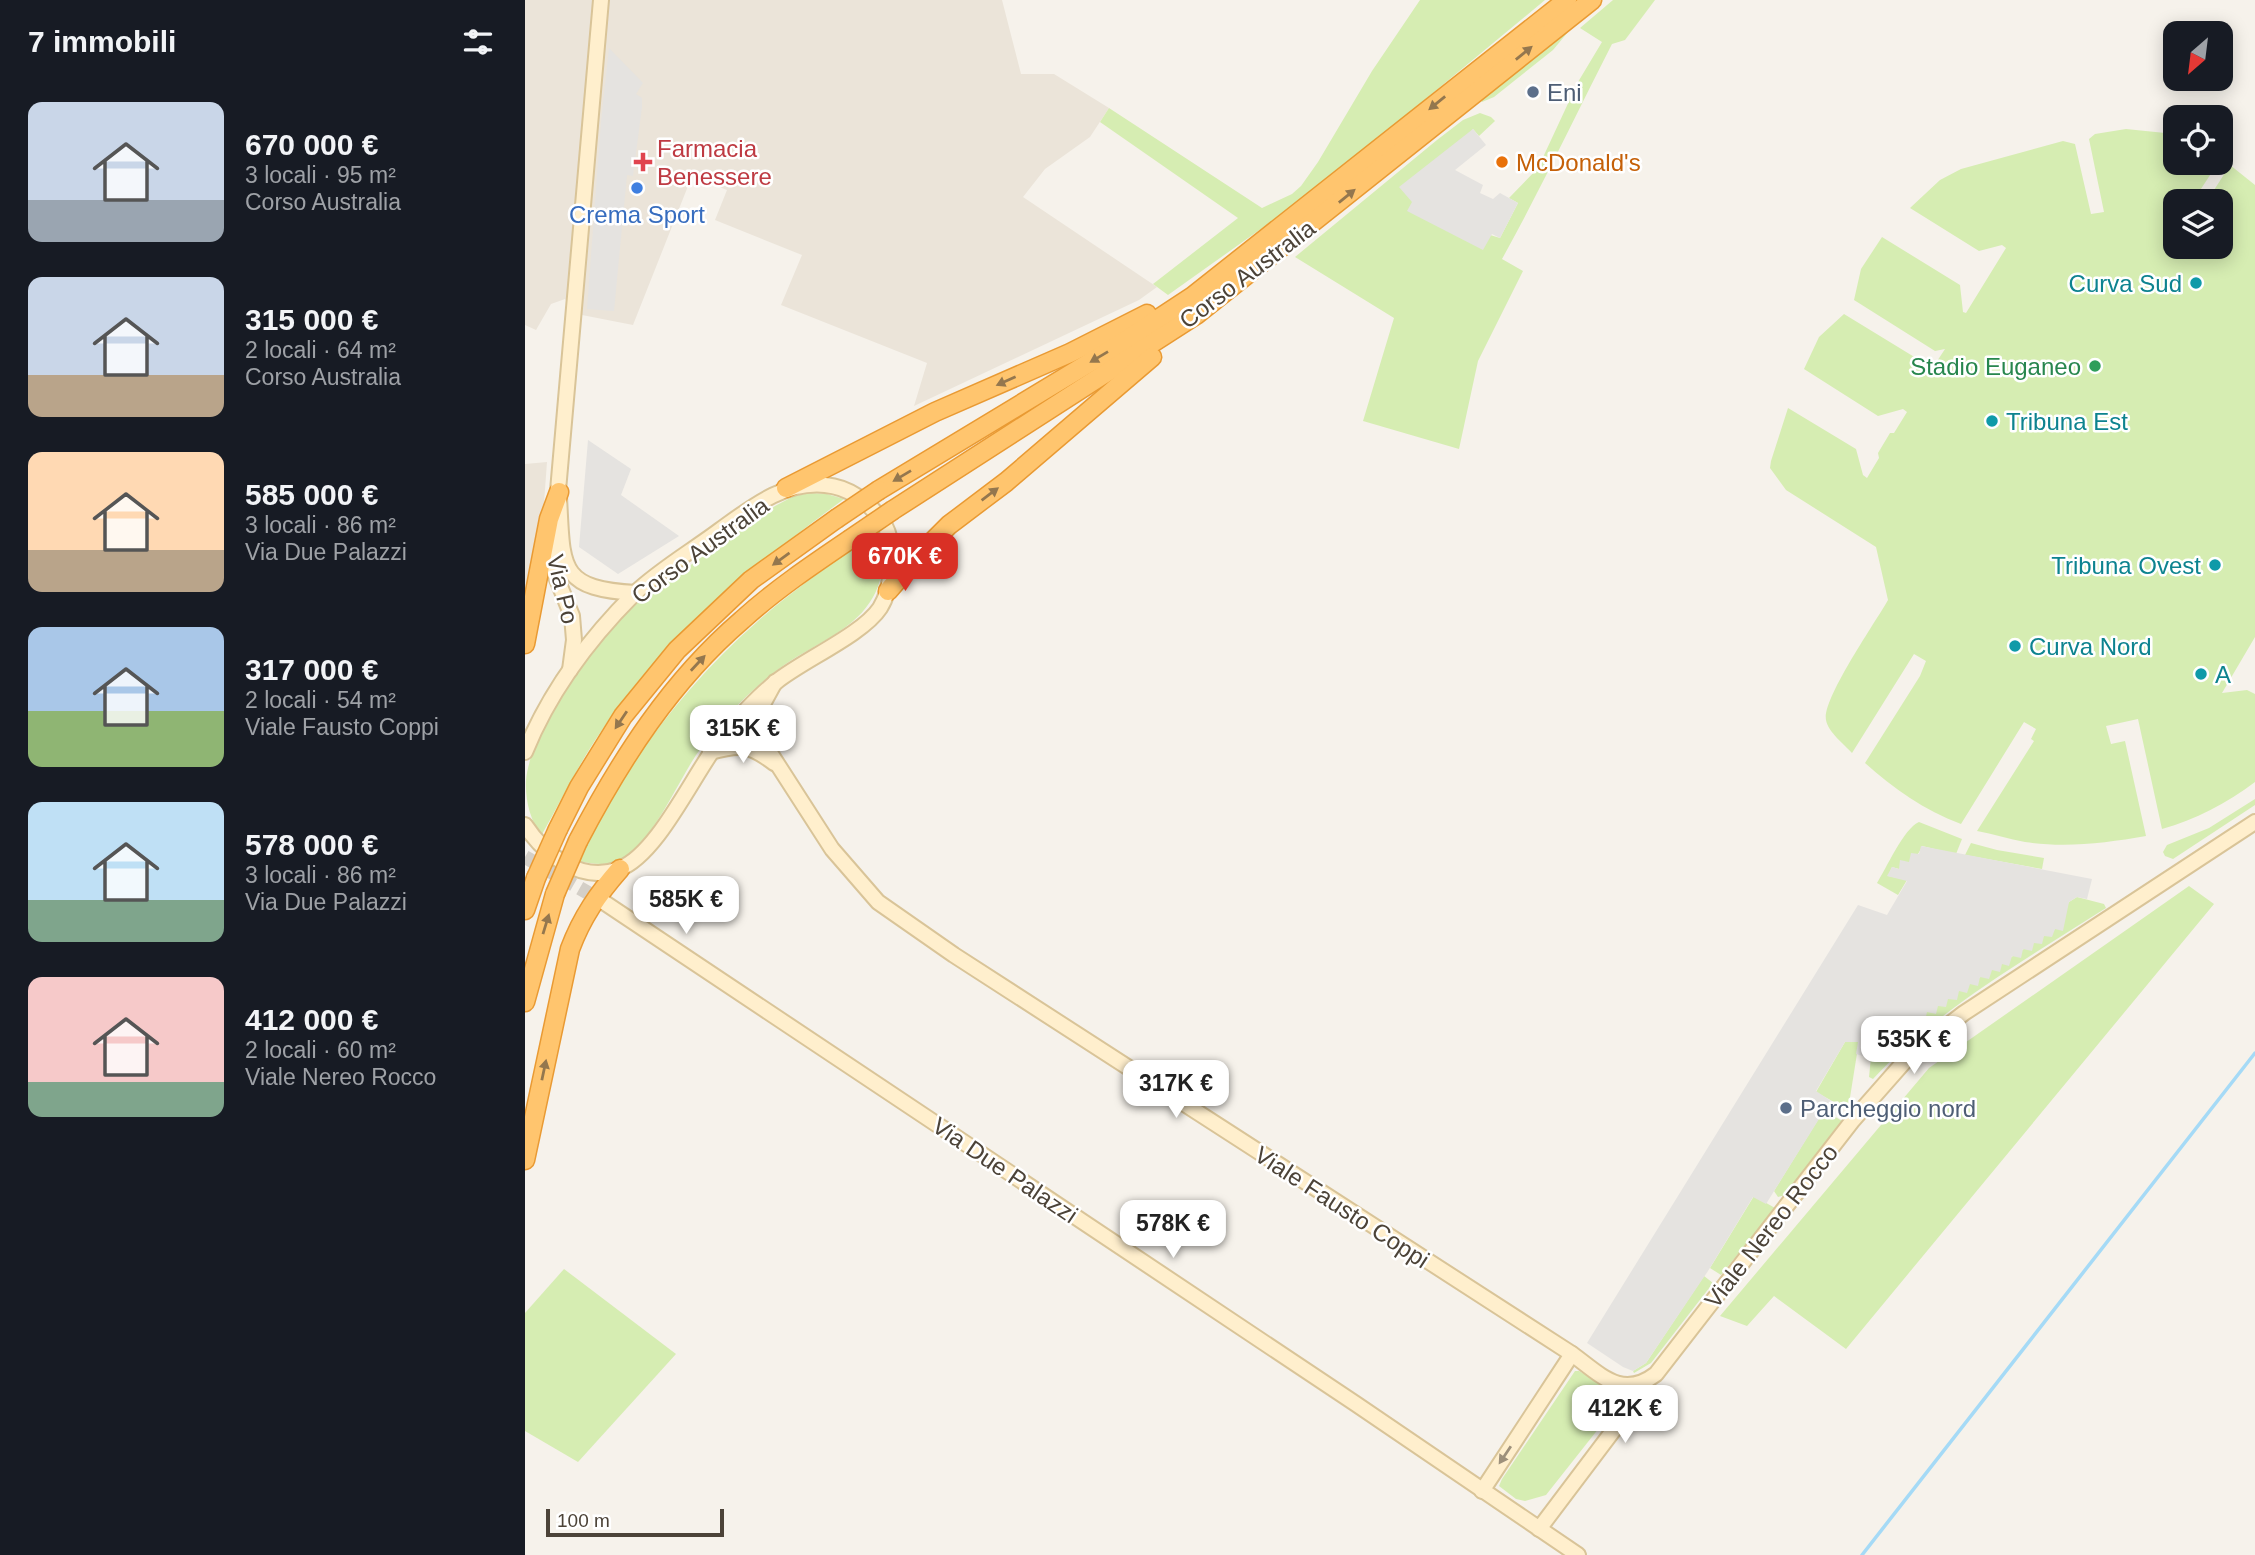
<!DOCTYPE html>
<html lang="it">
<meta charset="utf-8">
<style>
:root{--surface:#171b24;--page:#242831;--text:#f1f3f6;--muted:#9ea1a6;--accent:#d93025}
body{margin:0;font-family:Helvetica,sans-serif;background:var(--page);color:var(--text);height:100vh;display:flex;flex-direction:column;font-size:26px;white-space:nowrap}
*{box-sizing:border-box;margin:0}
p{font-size:23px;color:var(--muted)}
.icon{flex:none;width:38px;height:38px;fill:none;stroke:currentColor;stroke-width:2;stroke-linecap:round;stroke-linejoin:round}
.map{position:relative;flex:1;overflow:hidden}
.sheet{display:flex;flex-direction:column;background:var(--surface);width:525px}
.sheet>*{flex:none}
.needle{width:46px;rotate:208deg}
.tools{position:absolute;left:1638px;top:21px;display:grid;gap:14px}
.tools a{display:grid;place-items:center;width:70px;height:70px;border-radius:14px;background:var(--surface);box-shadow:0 4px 18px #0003;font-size:35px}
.scale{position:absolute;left:21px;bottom:18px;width:178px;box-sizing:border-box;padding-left:7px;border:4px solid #4c4338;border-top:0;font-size:19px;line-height:24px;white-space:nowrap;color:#4c4338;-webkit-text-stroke:5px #fff;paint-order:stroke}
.price{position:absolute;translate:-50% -60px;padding:0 16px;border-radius:14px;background:#fff;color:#222;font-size:23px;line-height:46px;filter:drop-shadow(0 2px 4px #0008)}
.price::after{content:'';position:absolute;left:50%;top:42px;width:21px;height:16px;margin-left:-10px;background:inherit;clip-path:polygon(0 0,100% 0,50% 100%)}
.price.active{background:var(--accent);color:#fff}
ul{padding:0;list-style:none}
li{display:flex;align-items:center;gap:21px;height:175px;padding:0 28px}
li span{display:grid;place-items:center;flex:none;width:196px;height:140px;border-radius:14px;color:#555}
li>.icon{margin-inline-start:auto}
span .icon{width:84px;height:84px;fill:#fffc;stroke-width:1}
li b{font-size:30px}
h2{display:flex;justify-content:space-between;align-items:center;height:84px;padding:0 28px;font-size:30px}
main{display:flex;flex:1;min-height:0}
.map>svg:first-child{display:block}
.residential{fill:#ebe4d9}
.green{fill:#d6edb2}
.parking{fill:#e5e3e0}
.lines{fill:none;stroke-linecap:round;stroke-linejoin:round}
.stream{stroke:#a5daf6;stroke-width:3.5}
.secondary-tunnel{stroke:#d4cfc7;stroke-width:14;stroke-dasharray:14 7;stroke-linecap:butt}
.secondary-casing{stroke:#d9c498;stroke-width:18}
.highway-casing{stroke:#e99a33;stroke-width:21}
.secondary{stroke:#ffefcd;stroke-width:14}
.highway{stroke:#ffc56e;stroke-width:18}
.highway-bridge-casing{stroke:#e99a33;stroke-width:21;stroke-linecap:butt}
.highway-bridge{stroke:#ffc56e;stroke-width:18}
.oneway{fill:#94774e}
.oneway2{fill:#9d907b}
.service-dot{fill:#5c6f8a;stroke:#fff;stroke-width:2.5}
.health-dot{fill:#e0444e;stroke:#fff;stroke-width:2.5}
.food-dot{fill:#e8710a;stroke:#fff;stroke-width:2.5}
.shop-dot{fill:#3f7fe0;stroke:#fff;stroke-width:2.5}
.culture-dot{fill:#0f9aa8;stroke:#fff;stroke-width:2.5}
.leisure-dot{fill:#2e9e5b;stroke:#fff;stroke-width:2.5}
.labels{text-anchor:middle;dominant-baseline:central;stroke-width:5;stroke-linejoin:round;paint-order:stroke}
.service-label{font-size:24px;fill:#4e5e75;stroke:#fff;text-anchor:start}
.health-label{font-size:24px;fill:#be3a42;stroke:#fff;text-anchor:start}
.food-label{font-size:24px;fill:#c56008;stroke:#fff;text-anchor:start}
.shop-label{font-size:24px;fill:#366cbe;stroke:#fff}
.street-label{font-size:24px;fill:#4c4338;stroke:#fff}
.culture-label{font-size:24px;fill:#0d838f;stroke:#fff;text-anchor:start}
.leisure-label{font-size:24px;fill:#27864d;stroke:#fff;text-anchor:end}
</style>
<main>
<section class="sheet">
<h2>7 immobili<svg class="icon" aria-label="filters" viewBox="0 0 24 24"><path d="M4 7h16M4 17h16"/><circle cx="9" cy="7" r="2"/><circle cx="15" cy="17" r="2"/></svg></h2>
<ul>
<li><span style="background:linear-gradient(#c9d6e8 70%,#9aa5b1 0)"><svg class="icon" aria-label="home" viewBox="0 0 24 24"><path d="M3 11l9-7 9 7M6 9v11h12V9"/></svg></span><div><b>670 000 €</b><p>3 locali · 95 m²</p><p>Corso Australia</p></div></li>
<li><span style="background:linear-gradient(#c9d6e8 70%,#b9a48a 0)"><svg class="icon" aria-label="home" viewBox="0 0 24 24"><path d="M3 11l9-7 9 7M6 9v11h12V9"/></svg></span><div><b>315 000 €</b><p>2 locali · 64 m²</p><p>Corso Australia</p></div></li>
<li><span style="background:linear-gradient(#ffd9b3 70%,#b9a48a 0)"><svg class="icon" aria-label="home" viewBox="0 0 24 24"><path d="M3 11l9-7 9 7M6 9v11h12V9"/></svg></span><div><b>585 000 €</b><p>3 locali · 86 m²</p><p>Via Due Palazzi</p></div></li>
<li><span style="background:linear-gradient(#a9c7e8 60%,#8fb573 0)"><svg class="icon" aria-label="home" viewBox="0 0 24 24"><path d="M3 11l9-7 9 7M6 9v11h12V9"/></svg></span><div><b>317 000 €</b><p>2 locali · 54 m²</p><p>Viale Fausto Coppi</p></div></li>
<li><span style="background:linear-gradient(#bfe0f5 70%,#7fa58c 0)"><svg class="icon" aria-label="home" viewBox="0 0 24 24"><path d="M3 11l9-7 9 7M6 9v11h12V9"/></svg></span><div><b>578 000 €</b><p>3 locali · 86 m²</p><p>Via Due Palazzi</p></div></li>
<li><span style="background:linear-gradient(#f6c9c9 75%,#7fa58c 0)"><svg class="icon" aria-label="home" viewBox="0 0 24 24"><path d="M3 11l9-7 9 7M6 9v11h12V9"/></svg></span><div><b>412 000 €</b><p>2 locali · 60 m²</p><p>Viale Nereo Rocco</p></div></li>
</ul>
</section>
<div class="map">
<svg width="1730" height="1555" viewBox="0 0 1730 1555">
<rect width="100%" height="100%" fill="#f6f2eb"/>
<g class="residential">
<path d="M 0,0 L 477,0 L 496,74 L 529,74 L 584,108 L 565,137 L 520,169 L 498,197 L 632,287 L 614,300 L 389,406 L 402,363 L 256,305 L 277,255 L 190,220 L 202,190 L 167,176 L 108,325 L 57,315 L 40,299 L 26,304 L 11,330 L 0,325 Z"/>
<path d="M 22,462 L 19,503 L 0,607 L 0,464 Z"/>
</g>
<g class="green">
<path d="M 895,0 L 1020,0 L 792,189 L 643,295 L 628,284 L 713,218 L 575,122 L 584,108 L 737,208 L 767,194 L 776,186 L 793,162 L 847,71 Z"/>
<path d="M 1088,0 L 1130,0 L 1100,40 L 1087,44 C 1050,116 1016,189 977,259 L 998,271 L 953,361 L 934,449 L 838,421 L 869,318 L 770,257 L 912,140 L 938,120 L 955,113 L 966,117 L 970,121 L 954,136 L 948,129 L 883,210 L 975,238 L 993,203 L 984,198 L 1013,168 L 1053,82 L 1077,42 L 1055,28 Z"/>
<path d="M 1043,32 L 1028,50 L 969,97 L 957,102 L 955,99 L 1036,34 Z"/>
<path d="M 1601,129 L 1650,134 L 1650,163 L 1693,163 L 1668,201 L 1650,201 L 1650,247 L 1696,247 L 1696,201 L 1682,201 L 1705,165 L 1730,185 L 1730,637 L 1697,693 L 1722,690 L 1730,694 L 1730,782 C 1702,803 1670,820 1637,829 L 1613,719 L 1581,726 L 1586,744 L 1600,741 L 1621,836 C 1581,843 1541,848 1500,842 C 1484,839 1468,834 1452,831 L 1509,741 L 1506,739 L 1511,729 L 1499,722 L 1436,824 C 1399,810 1369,789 1340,763 L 1395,676 L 1401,661 L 1389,654 L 1327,753 C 1319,744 1303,732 1301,720 C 1297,699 1350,623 1363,600 L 1351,547 L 1261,490 L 1245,468 L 1246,461 L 1263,408 L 1331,449 L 1338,475 L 1342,478 L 1354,458 L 1353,453 L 1365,433 L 1369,433 L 1382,412 L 1378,409 L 1353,416 L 1279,369 L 1294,337 L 1319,314 L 1391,358 L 1391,361 L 1401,367 L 1403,375 L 1420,349 L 1410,351 L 1329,300 L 1336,269 L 1357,237 L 1435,285 L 1438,312 L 1441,313 L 1481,248 L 1477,245 L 1454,251 L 1385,208 L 1415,180 L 1436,169 L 1538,141 L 1550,144 L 1566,214 L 1579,212 L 1564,139 L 1570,134 Z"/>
<path d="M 286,493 L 302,494 L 319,499 C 227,567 142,633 77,730 C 54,763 36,801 16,836 C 5,819 0,800 1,780 C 6,727 76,631 117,599 L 250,506 L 269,496 Z"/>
<path d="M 351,531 C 360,557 360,579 345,602 C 325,633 283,647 255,668 C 225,690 198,719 176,748 C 152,780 128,847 90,862 C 78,866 64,863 53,861 C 95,771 157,688 232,622 C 269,589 311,561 351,531 Z"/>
<path d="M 1730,799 L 1730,805 L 1648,859 L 1640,856 L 1638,852 L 1642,845 L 1684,828 Z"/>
<path d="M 1394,822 L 1437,839 L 1431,854 L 1397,846 C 1393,858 1384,862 1374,869 L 1367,867 L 1363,876 L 1382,880 L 1373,895 L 1352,883 C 1361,869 1379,828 1394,822 Z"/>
<path d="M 1446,843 L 1472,850 L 1519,858 L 1517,869 L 1440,855 Z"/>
<path d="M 1664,886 L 1689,904 L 1321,1349 L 1249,1296 L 1222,1326 L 1195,1316 L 1404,1068 Z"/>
<path d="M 1552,897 L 1579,904 L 1581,908 C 1500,960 1414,1008 1348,1079 L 1344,1077 L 1347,1047 L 1530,929 L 1544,902 Z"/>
<path d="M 1334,1041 L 1323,1110 L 1291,1092 L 1320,1042 Z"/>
<path d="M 1299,1110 L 1317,1121 L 1260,1195 L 1253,1197 L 1249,1191 Z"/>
<path d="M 1229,1196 L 1250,1208 L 1196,1275 L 1185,1268 Z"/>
<path d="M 39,1269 L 151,1354 L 53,1462 L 0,1431 L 0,1313 Z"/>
<path d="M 1179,1276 L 1188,1283 L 1126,1363 L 1109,1373 L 1108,1371 L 1121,1363 Z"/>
<path d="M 1050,1371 L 1054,1371 C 1069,1380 1090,1389 1089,1409 L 1021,1495 L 1000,1501 L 991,1499 L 974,1486 L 977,1479 Z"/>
</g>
<g class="parking">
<path d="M 84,48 L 118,83 L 111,94 L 117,98 L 117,107 L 108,176 L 102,175 L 89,311 L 62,309 L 76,122 Z"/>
<path d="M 948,129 L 961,145 L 930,170 L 958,185 L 955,193 L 968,199 L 975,193 L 993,203 L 975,238 L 967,234 L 958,250 L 882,211 L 887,202 L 874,187 Z"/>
<path d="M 63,440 L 106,469 L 96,495 L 154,536 L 93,574 L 54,547 Z"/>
<path d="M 1396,846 L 1567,879 L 1562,899 L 1552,897 L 1544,902 L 1538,931 L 1530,929 L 1527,937 L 1519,936 L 1517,944 L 1509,943 L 1507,951 L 1498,949 L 1496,958 L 1487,956 L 1484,966 L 1477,964 L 1475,972 L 1467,970 L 1464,979 L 1455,977 L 1453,986 L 1445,984 L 1442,993 L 1434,991 L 1432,1000 L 1423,999 L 1421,1007 L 1413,1006 L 1411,1014 L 1402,1012 L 1400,1021 L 1391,1020 L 1389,1028 L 1381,1026 L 1379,1035 L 1371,1033 L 1368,1042 L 1360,1040 L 1357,1049 L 1347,1047 L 1345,1058 L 1331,1054 L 1333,1042 L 1320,1042 L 1291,1091 L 1315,1107 L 1310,1117 L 1299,1111 L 1241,1204 L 1228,1197 L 1183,1271 L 1121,1363 L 1108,1371 L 1098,1367 L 1062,1343 L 1333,905 L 1362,915 L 1382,881 L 1362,876 L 1367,867 L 1374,869 L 1375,860 L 1384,862 L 1386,853 L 1394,854 Z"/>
</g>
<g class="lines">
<path class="stream" d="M 1337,1555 L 1730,1053"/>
<path class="secondary-tunnel" d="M 0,857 L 79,902"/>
<g class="secondary-casing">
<g id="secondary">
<path d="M 34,497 C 38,566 32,589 111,593"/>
<path d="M 32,502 L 76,0"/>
<path d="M 28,526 L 30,574 L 47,616 L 49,640 L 45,670"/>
<path d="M 250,682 L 238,704 L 236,717 L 242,748 L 307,849 L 353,902 L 429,955 L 1047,1354 C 1076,1375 1097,1400 1131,1374 L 1328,1120 L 1387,1053 L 1439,1013 L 1730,822"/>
<path d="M 0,752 C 24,693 64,639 109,594 C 134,570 167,551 195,530 C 227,507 259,481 300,485 C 324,487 344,502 357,521 C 367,535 368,556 366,572 C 364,585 362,597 355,608 C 337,635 278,660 251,682 C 232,697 214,717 198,736 C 170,770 134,854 94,869 C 56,884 19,854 0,825"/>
<path d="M 185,752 C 215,744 224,744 249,763"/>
<path d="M 80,903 L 831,1404 L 1053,1555"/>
<path d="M 957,1491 L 1047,1354"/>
<path d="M 1014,1529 L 1106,1407 L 1112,1386"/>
</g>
</g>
<g class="highway-casing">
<g id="highway">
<path d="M 261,488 L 410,412 L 545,353 L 622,314"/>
<path d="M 354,490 L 592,346 L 668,296 L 1042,0"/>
<path d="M 368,510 L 671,315 L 1067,0"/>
<path d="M 363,591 L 396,553 L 424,525 L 481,482 L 627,357"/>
<path d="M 0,644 L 24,519 L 34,492"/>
<path d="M 33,829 L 54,787 L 98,716 L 152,650 L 226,580 L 311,519"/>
<path d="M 53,841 C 96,759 146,681 217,620 C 250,590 287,565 324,540"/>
<path d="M 0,910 L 11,878"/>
<path d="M 0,1002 L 30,894"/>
<path d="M 0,1160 L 45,949 C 57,917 73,894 95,869"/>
</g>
</g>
<use href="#secondary" class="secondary"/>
<use href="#highway" class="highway"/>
<g class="highway-bridge-casing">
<g id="highway-bridge">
<path d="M 311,519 L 354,490"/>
<path d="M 324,540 L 368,510"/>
<path d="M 11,878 L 33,829"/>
<path d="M 30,894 L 53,841"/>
</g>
</g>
<use href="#highway-bridge" class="highway-bridge"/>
</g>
<defs><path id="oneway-solid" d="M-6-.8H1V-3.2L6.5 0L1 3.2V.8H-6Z" transform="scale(1.75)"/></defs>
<g class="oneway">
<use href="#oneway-solid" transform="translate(999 53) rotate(-39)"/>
<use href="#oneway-solid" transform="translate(912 103) rotate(141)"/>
<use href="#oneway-solid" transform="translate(822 196) rotate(-39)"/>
<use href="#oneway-solid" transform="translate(574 357) rotate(149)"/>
<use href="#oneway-solid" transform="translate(481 381) rotate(156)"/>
<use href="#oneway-solid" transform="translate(377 476) rotate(149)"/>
<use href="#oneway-solid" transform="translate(465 494) rotate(-37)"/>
<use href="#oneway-solid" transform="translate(256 559) rotate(144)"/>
<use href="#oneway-solid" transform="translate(173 663) rotate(-47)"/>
<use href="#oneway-solid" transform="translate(96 720) rotate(124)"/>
<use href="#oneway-solid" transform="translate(21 924) rotate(-73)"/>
<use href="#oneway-solid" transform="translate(19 1070) rotate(-78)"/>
</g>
<use class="oneway2" href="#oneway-solid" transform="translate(980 1455) rotate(124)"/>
<g class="service-dot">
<circle cx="1008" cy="92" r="7"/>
<circle cx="1261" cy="1108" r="7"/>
</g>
<path class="health-dot" d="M114.5 151.5h7v7h7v7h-7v7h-7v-7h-7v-7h7z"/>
<circle class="food-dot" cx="977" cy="162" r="7"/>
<circle class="shop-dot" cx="112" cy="188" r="7"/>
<g class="culture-dot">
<circle cx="1671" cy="283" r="7"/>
<circle cx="1467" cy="421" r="7"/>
<circle cx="1690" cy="565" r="7"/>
<circle cx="1490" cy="646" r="7"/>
<circle cx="1676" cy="674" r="7"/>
</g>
<circle class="leisure-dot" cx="1570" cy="366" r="7"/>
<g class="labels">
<g class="service-label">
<text x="1022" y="92">Eni</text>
<text x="1275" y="1108">Parcheggio nord</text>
</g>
<g class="health-label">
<text x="132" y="148">Farmacia<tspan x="132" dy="28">Benessere</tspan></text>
</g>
<g class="food-label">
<text x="991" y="162">McDonald's</text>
</g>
<g class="shop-label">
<text x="112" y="214">Crema Sport</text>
</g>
<g class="street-label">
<text transform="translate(722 274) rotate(-37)">Corso Australia</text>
<text transform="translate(175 550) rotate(-36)">Corso Australia</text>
<text transform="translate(38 589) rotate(77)">Via Po</text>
<text transform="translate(480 1170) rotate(34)">Via Due Palazzi</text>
<text transform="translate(817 1207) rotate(33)">Viale Fausto Coppi</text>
<text transform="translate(1246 1226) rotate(-52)">Viale Nereo Rocco</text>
</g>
<g class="culture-label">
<text x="1657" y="283" text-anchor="end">Curva Sud</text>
<text x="1481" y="421">Tribuna Est</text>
<text x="1676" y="565" text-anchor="end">Tribuna Ovest</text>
<text x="1504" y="646">Curva Nord</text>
<text x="1690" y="674">A</text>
</g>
<g class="leisure-label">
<text x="1556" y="366">Stadio Euganeo</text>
</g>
</g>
</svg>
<div class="tools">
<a><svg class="needle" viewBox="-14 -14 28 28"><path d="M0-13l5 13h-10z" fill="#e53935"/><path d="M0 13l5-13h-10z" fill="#9ea1a6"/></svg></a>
<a><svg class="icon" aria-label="locate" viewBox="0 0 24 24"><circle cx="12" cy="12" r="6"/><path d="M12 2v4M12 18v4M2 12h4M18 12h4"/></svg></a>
<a><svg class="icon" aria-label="layers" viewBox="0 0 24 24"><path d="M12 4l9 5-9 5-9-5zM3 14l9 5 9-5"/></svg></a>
</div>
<div class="scale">100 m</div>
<b class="price active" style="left:380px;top:593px">670K €</b>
<b class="price" style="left:218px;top:765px">315K €</b>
<b class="price" style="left:161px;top:936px">585K €</b>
<b class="price" style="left:1389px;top:1076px">535K €</b>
<b class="price" style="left:651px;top:1120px">317K €</b>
<b class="price" style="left:648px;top:1260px">578K €</b>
<b class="price" style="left:1100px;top:1445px">412K €</b>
</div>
</main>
